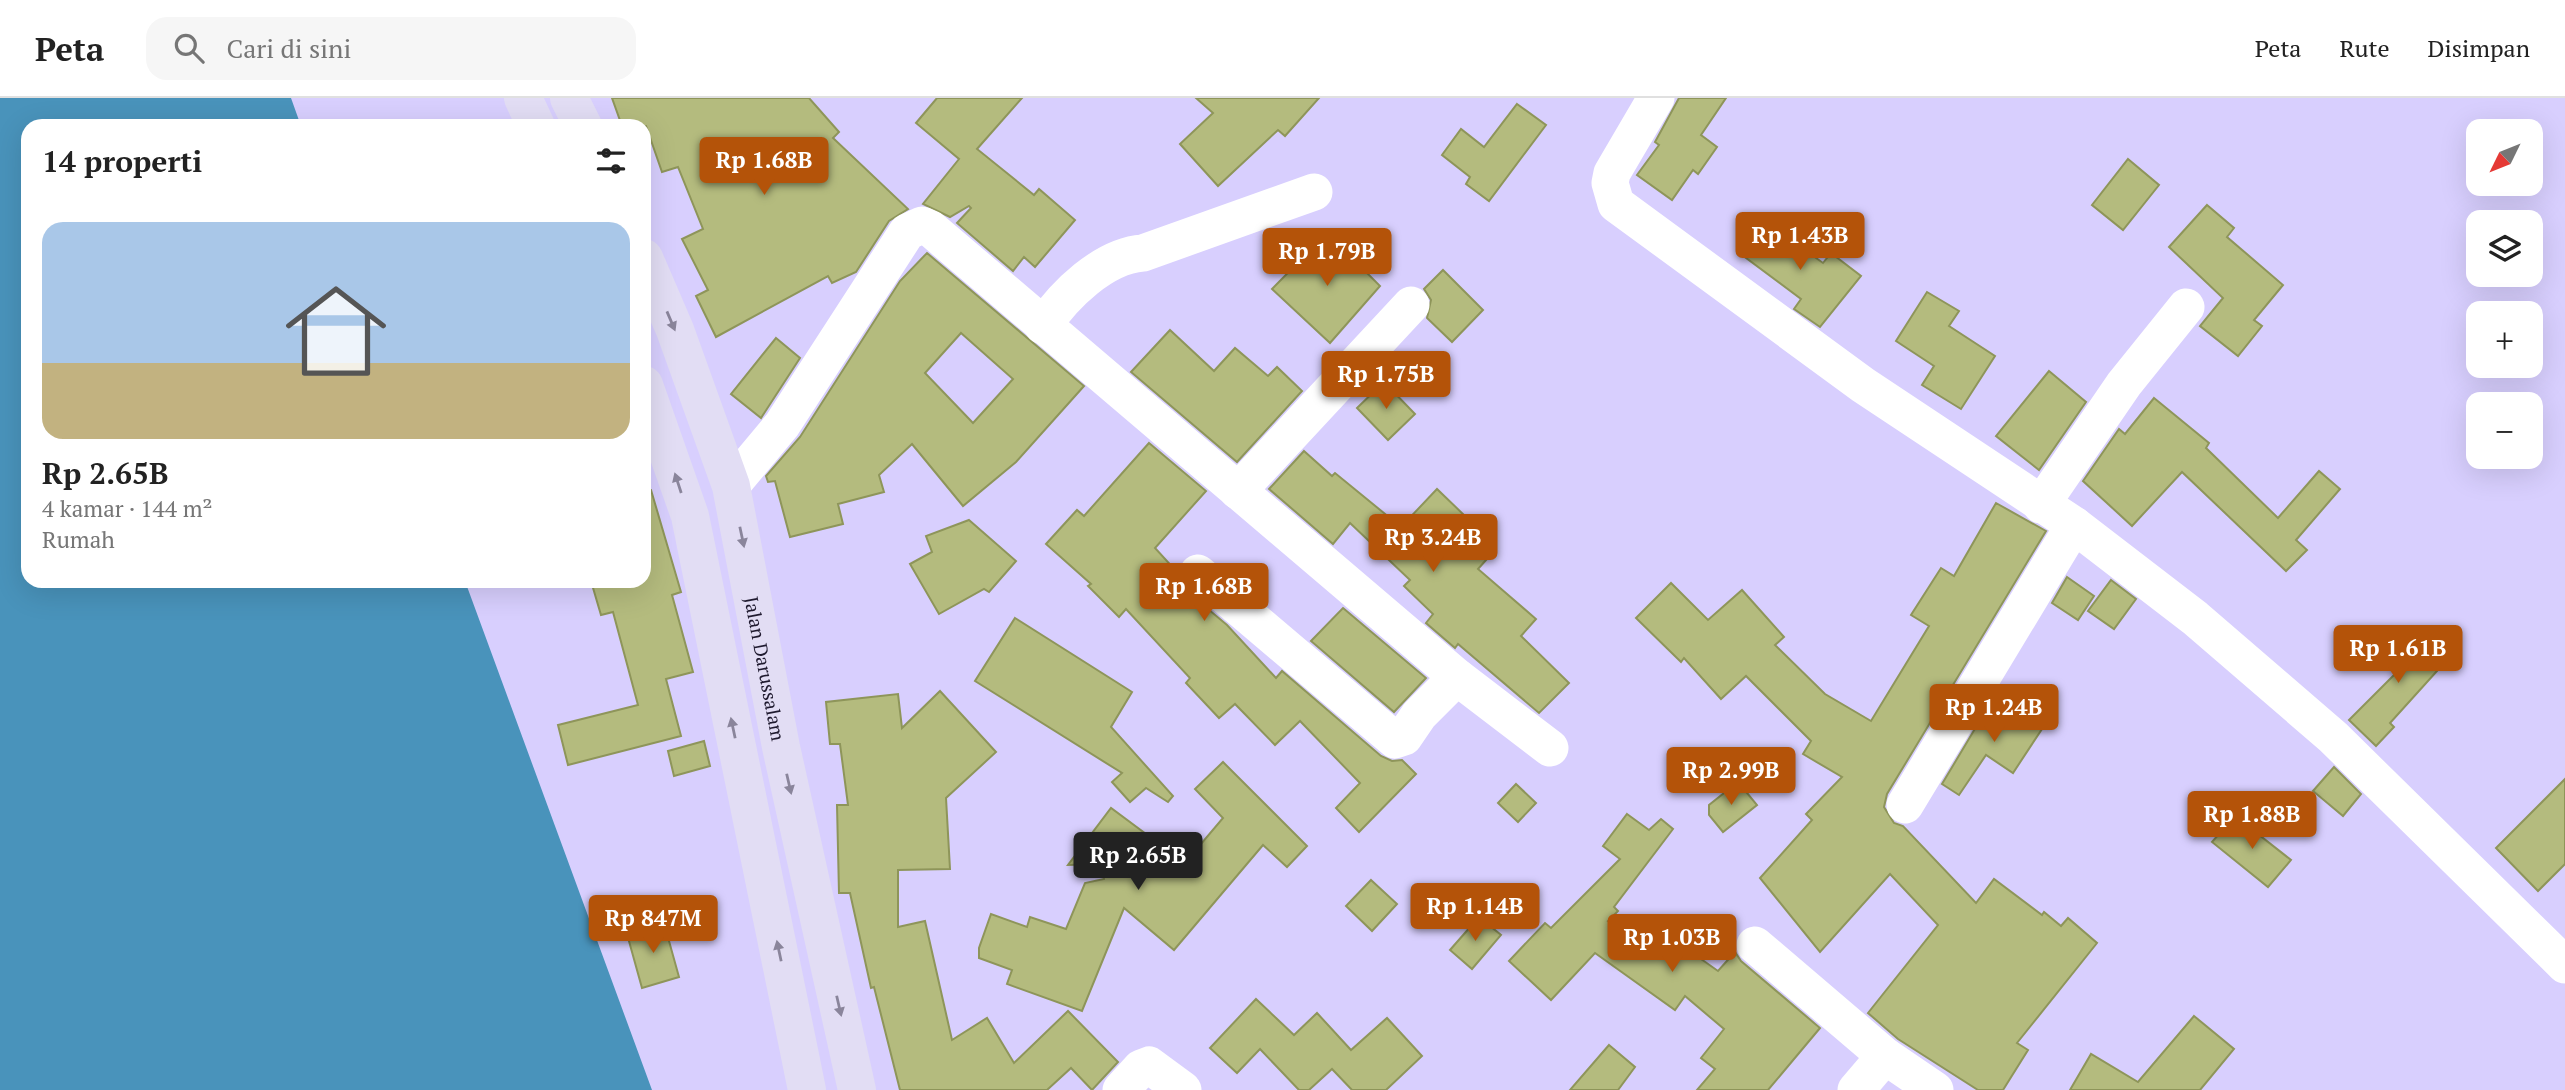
<!DOCTYPE html>
<html lang="id">
<meta charset="utf-8">
<style>
:root{--surface:#fff;--page:#f6f6f6;--text:#222;--muted:#767676;--line:#e0e0e0;--accent:#b45309}
body{margin:0;font-family:"PT Serif",serif;background:var(--page);color:var(--text);height:100vh;display:flex;flex-direction:column;font-size:26px;white-space:nowrap}
*{box-sizing:border-box;margin:0}
p{font-size:23px;color:var(--muted)}
.icon{flex:none;width:38px;height:38px;fill:none;stroke:currentColor;stroke-width:2;stroke-linecap:round;stroke-linejoin:round}
.map{position:relative;flex:1;overflow:hidden}
.sheet{position:absolute;left:21px;top:21px;width:630px;height:469px;display:flex;flex-direction:column;background:var(--surface);border-radius:21px;box-shadow:0 7px 28px #0002}
.sheet>*{flex:none}
.needle{width:46px;rotate:227deg}
.buttons{position:absolute;left:2466px;top:21px;display:grid;gap:14px}
.buttons a{display:grid;place-items:center;width:77px;height:77px;border-radius:14px;background:var(--surface);box-shadow:0 7px 28px #0002;font-size:35px}
.price{position:absolute;translate:-50% -60px;padding:0 16px;border-radius:7px;background:var(--accent);color:#fff;font-size:23px;line-height:46px;filter:drop-shadow(0 2px 4px #0008)}
.price::after{content:'';position:absolute;left:50%;top:42px;width:21px;height:16px;margin-left:-10px;background:inherit;clip-path:polygon(0 0,100% 0,50% 100%)}
.price.current{background:#222;color:#fff}
ul{padding:0;list-style:none}
li{display:grid;align-content:center;gap:14px;height:371px;padding:0 21px}
li span{display:grid;place-items:center;height:217px;border-radius:21px;color:#555}
li>.icon{margin-inline-start:auto}
span .icon{width:126px;height:126px;fill:#fffc;stroke-width:1}
li b{font-size:30px}
h2{display:flex;justify-content:space-between;align-items:center;height:84px;padding:0 21px;font-size:30px}
header{display:flex;align-items:center;gap:42px;box-sizing:border-box;height:98px;padding:0 35px;background:var(--surface);border-bottom:2px solid var(--line)}
header strong{font-size:33px}
nav{display:flex;gap:38px;margin-inline-start:auto;font-size:24px}
.search{width:490px;height:63px;background:var(--page);display:flex;align-items:center;gap:18px;box-sizing:border-box;padding:0 24px;border-radius:21px;color:var(--muted);font-size:26px}
.map>svg:first-child{display:block}
.water{fill:#4993bb}
.building{fill:#b4bb7e;stroke:#8e955a;stroke-width:2;fill-rule:evenodd}
.lines{fill:none;stroke-linecap:round;stroke-linejoin:round}
.street{stroke:#fff;stroke-width:37}
.secondary{stroke:#e2ddf4;stroke-width:38}
.oneway{fill:#8a859b}
.labels{text-anchor:middle;dominant-baseline:central;stroke-width:5;stroke-linejoin:round;paint-order:stroke}
.street-label{font-size:19px;fill:#1f1a2f;stroke:#e4e0f8}
</style>
<header>
<strong>Peta</strong>
<div class="search"><svg class="icon" aria-label="search" viewBox="0 0 24 24"><circle cx="10" cy="10" r="6"/><path d="M15 15l6 6"/></svg>Cari di sini</div>
<nav><a>Peta</a><a>Rute</a><a>Disimpan</a></nav>
</header>
<div class="map">
<svg width="2565" height="992" viewBox="0 0 2565 992">
<rect width="100%" height="100%" fill="#d8cffe"/>
<path class="water" d="M 0,0 L 291,0 L 301,28 L 28,28 L 28,483 L 465,483 L 652,992 L 0,992 Z"/>
<g class="building">
<path d="M 612,0 L 809,0 L 839,34 L 833,40 L 908,111 L 889,123 L 856,174 L 832,185 L 828,178 L 716,239 L 696,198 L 708,192 L 682,141 L 703,131 L 678,69 L 662,74 L 646,28 L 622,28 Z"/>
<path d="M 937,0 L 1022,0 L 977,51 L 1034,97 L 1039,91 L 1075,122 L 1035,169 L 1024,159 L 1013,173 L 957,125 L 971,110 L 969,108 L 950,119 L 923,106 L 959,61 L 916,25 Z"/>
<path d="M 1196,0 L 1319,0 L 1285,38 L 1278,32 L 1218,88 L 1180,46 L 1213,15 Z"/>
<path d="M 1679,0 L 1726,0 L 1701,37 L 1717,49 L 1698,76 L 1693,72 L 1672,102 L 1637,77 L 1659,47 L 1655,44 Z"/>
<path d="M 1517,6 L 1546,27 L 1489,103 L 1466,86 L 1470,79 L 1442,57 L 1461,31 L 1484,49 Z"/>
<path d="M 2128,61 L 2159,87 L 2123,132 L 2092,107 Z"/>
<path d="M 2207,107 L 2234,130 L 2227,139 L 2283,187 L 2254,222 L 2262,228 L 2238,258 L 2200,228 L 2223,200 L 2169,149 Z"/>
<path d="M 1762,121 L 1823,165 L 1831,155 L 1861,178 L 1820,229 L 1794,211 L 1801,201 L 1738,154 Z"/>
<path d="M 1327,135 L 1380,188 L 1330,245 L 1272,191 Z"/>
<path d="M 927,155 L 1084,288 L 1016,364 L 963,408 L 912,346 L 879,377 L 884,394 L 838,406 L 843,426 L 790,439 L 775,383 L 768,384 L 766,378 L 800,339 L 900,183 ZM 961,235 L 1013,281 L 973,325 L 925,275 Z"/>
<path d="M 1443,172 L 1483,212 L 1452,244 L 1427,220 L 1431,202 L 1424,191 Z"/>
<path d="M 1927,194 L 1959,213 L 1949,228 L 1995,258 L 1961,311 L 1922,287 L 1934,268 L 1896,243 Z"/>
<path d="M 1170,232 L 1214,273 L 1235,250 L 1268,278 L 1277,269 L 1302,293 L 1237,364 L 1131,274 Z"/>
<path d="M 776,240 L 800,260 L 761,320 L 731,296 Z"/>
<path d="M 2049,273 L 2086,304 L 2039,372 L 1996,338 Z"/>
<path d="M 1384,284 L 1415,316 L 1388,342 L 1357,310 Z"/>
<path d="M 2154,300 L 2209,345 L 2206,350 L 2278,420 L 2319,373 L 2340,391 L 2296,442 L 2307,452 L 2286,473 L 2182,374 L 2132,428 L 2083,383 L 2119,331 L 2125,336 Z"/>
<path d="M 1149,345 L 1206,393 L 1155,450 L 1177,474 L 1184,491 L 1227,527 L 1276,580 L 1282,573 L 1381,658 L 1392,663 L 1402,662 L 1416,676 L 1359,734 L 1336,710 L 1360,685 L 1300,623 L 1275,647 L 1235,606 L 1219,620 L 1186,585 L 1190,580 L 1126,511 L 1119,519 L 1088,488 L 1091,486 L 1046,446 L 1077,412 L 1084,418 Z"/>
<path d="M 1304,353 L 1332,378 L 1335,375 L 1401,429 L 1437,391 L 1465,418 L 1462,421 L 1495,452 L 1478,471 L 1536,521 L 1521,538 L 1569,585 L 1539,615 L 1458,546 L 1455,550 L 1426,525 L 1433,516 L 1404,488 L 1410,482 L 1350,425 L 1333,446 L 1269,391 Z"/>
<path d="M 651,392 L 681,494 L 672,497 L 693,574 L 666,581 L 681,638 L 568,667 L 558,627 L 638,607 L 613,514 L 601,517 L 591,483 L 644,483 L 644,393 Z"/>
<path d="M 1996,405 L 2046,433 L 1887,696 L 1884,709 L 1894,725 L 1903,728 L 1976,805 L 1994,781 L 2042,817 L 2044,814 L 2061,828 L 2068,820 L 2097,845 L 2017,945 L 2028,952 L 2003,992 L 1978,992 L 1898,941 L 1868,915 L 1938,827 L 1890,776 L 1820,854 L 1760,780 L 1812,722 L 1806,716 L 1842,679 L 1803,656 L 1811,643 L 1746,578 L 1721,601 L 1684,560 L 1681,564 L 1636,520 L 1671,485 L 1708,522 L 1742,492 L 1784,539 L 1775,547 L 1825,596 L 1871,623 L 1929,528 L 1911,517 L 1941,470 L 1954,478 Z"/>
<path d="M 969,422 L 1016,463 L 989,494 L 984,491 L 939,516 L 910,466 L 932,454 L 926,438 Z"/>
<path d="M 2067,479 L 2094,498 L 2078,522 L 2052,505 Z"/>
<path d="M 2111,482 L 2136,501 L 2114,531 L 2088,513 Z"/>
<path d="M 1343,510 L 1426,580 L 1394,614 L 1311,543 Z"/>
<path d="M 1015,520 L 1132,594 L 1111,629 L 1173,698 L 1168,704 L 1146,690 L 1130,704 L 1112,684 L 1122,675 L 975,583 Z"/>
<path d="M 2410,529 L 2446,563 L 2390,625 L 2394,629 L 2376,648 L 2349,622 L 2396,575 L 2380,561 Z"/>
<path d="M 940,593 L 996,654 L 946,700 L 950,771 L 898,772 L 898,829 L 925,823 L 952,942 L 987,920 L 1014,965 L 1068,913 L 1118,964 L 1092,992 L 1071,970 L 1047,992 L 900,992 L 874,889 L 871,890 L 850,795 L 839,795 L 837,707 L 848,707 L 840,646 L 830,646 L 826,604 L 898,596 L 902,630 Z"/>
<path d="M 1994,599 L 2042,631 L 2013,675 L 1986,657 L 1959,697 L 1942,686 Z"/>
<path d="M 704,643 L 710,668 L 674,678 L 668,653 Z"/>
<path d="M 1223,664 L 1307,748 L 1287,769 L 1263,747 L 1174,852 L 1124,810 L 1082,913 L 1007,886 L 1012,872 L 979,860 L 979,850 L 991,816 L 1027,829 L 1030,819 L 1066,831 L 1085,785 L 1104,781 L 1102,766 L 1068,767 L 1111,710 L 1185,765 L 1223,720 L 1195,691 Z"/>
<path d="M 2334,669 L 2361,696 L 2343,718 L 2313,693 Z"/>
<path d="M 2565,681 L 2565,766 L 2538,793 L 2496,750 Z"/>
<path d="M 1738,684 L 1757,707 L 1723,734 L 1709,717 L 1709,707 Z"/>
<path d="M 1516,686 L 1536,705 L 1518,724 L 1498,705 Z"/>
<path d="M 1627,716 L 1649,732 L 1661,721 L 1673,731 L 1614,809 L 1618,813 L 1608,823 L 1661,860 L 1674,842 L 1718,873 L 1735,854 L 1741,863 L 1820,930 L 1768,992 L 1697,992 L 1715,971 L 1701,960 L 1724,931 L 1685,898 L 1675,912 L 1595,855 L 1551,902 L 1509,863 L 1545,825 L 1551,830 L 1620,761 L 1603,748 Z"/>
<path d="M 2235,718 L 2291,762 L 2268,789 L 2212,744 Z"/>
<path d="M 1371,782 L 1397,806 L 1372,833 L 1346,808 Z"/>
<path d="M 1479,819 L 1501,837 L 1472,871 L 1450,852 Z"/>
<path d="M 664,825 L 679,879 L 642,890 L 627,836 Z"/>
<path d="M 1256,901 L 1294,937 L 1317,915 L 1351,952 L 1387,920 L 1422,958 L 1386,992 L 1352,992 L 1332,971 L 1309,992 L 1299,992 L 1260,951 L 1237,975 L 1210,950 Z"/>
<path d="M 2194,918 L 2234,951 L 2200,992 L 2070,992 L 2091,956 L 2138,984 Z"/>
<path d="M 1609,947 L 1635,969 L 1618,992 L 1570,992 Z"/>
</g>
<g class="lines">
<g class="street">
<path d="M 1656,0 L 1612,75 L 1610,85 L 1616,106 L 1863,287 L 2074,427 L 1905,707"/>
<path d="M 1043,228 C 1064,197 1103,158 1143,155 L 1314,94"/>
<path d="M 731,388 L 782,327 L 907,134 L 922,127 L 931,131 L 1457,579 L 1550,650"/>
<path d="M 1238,393 L 1411,207"/>
<path d="M 2041,407 L 2124,286 L 2186,209"/>
<path d="M 2074,427 L 2195,520 L 2333,639 L 2565,867"/>
<path d="M 1198,475 L 1395,642 L 1404,639 L 1419,617 L 1457,579"/>
<path d="M 1755,847 L 1885,958 L 1935,992"/>
<path d="M 1121,992 L 1141,970 L 1149,967 L 1183,992"/>
<path d="M 1856,992 L 1885,958"/>
</g>
<g class="secondary">
<path d="M 523,0 L 536,28"/>
<path d="M 569,0 L 583,28"/>
<path id="s1" d="M 644,160 L 675,232 L 731,388 L 781,649 L 857,992"/>
<path d="M 644,287 L 690,418 L 807,992"/>
</g>
</g>
<defs><path id="oneway-solid" d="M-6-.8H1V-3.2L6.5 0L1 3.2V.8H-6Z" transform="scale(1.75)"/></defs>
<g class="oneway">
<use href="#oneway-solid" transform="translate(671 223) rotate(67)"/>
<use href="#oneway-solid" transform="translate(678 385) rotate(-108)"/>
<use href="#oneway-solid" transform="translate(742 439) rotate(78)"/>
<use href="#oneway-solid" transform="translate(733 630) rotate(-102)"/>
<use href="#oneway-solid" transform="translate(789 686) rotate(77)"/>
<use href="#oneway-solid" transform="translate(779 853) rotate(-102)"/>
<use href="#oneway-solid" transform="translate(839 908) rotate(77)"/>
</g>
<g class="labels">
<g class="street-label">
<text stroke="none"><textPath href="#s1" startOffset="430">Jalan Darussalam</textPath></text>
</g>
</g>
</svg>
<div class="buttons">
<a><svg class="needle" viewBox="-14 -14 28 28"><path d="M0-13l5 13h-10z" fill="#e53935"/><path d="M0 13l5-13h-10z" fill="#767676"/></svg></a>
<a><svg class="icon" aria-label="layers" viewBox="0 0 24 24"><path d="M12 4l9 5-9 5-9-5zM3 14l9 5 9-5"/></svg></a>
<a>+</a>
<a>−</a>
</div>
<b class="price" style="left:764px;top:99px">Rp 1.68B</b>
<b class="price" style="left:1800px;top:174px">Rp 1.43B</b>
<b class="price" style="left:1327px;top:190px">Rp 1.79B</b>
<b class="price" style="left:1386px;top:313px">Rp 1.75B</b>
<b class="price" style="left:1433px;top:476px">Rp 3.24B</b>
<b class="price" style="left:1204px;top:525px">Rp 1.68B</b>
<b class="price" style="left:2398px;top:587px">Rp 1.61B</b>
<b class="price" style="left:1994px;top:646px">Rp 1.24B</b>
<b class="price" style="left:1731px;top:709px">Rp 2.99B</b>
<b class="price" style="left:2252px;top:753px">Rp 1.88B</b>
<b class="price current" style="left:1138px;top:794px">Rp 2.65B</b>
<b class="price" style="left:1475px;top:845px">Rp 1.14B</b>
<b class="price" style="left:653px;top:857px">Rp 847M</b>
<b class="price" style="left:1672px;top:876px">Rp 1.03B</b>
<section class="sheet">
<h2>14 properti<svg class="icon" aria-label="filters" viewBox="0 0 24 24"><path d="M4 7h16M4 17h16"/><circle cx="9" cy="7" r="2"/><circle cx="15" cy="17" r="2"/></svg></h2>
<ul>
<li><span style="background:linear-gradient(#a9c7e8 65%,#c2b280 0)"><svg class="icon" aria-label="home" viewBox="0 0 24 24"><path d="M3 11l9-7 9 7M6 9v11h12V9"/></svg></span><div><b>Rp 2.65B</b><p>4 kamar · 144 m²</p><p>Rumah</p></div></li>
</ul>
</section>
</div>
